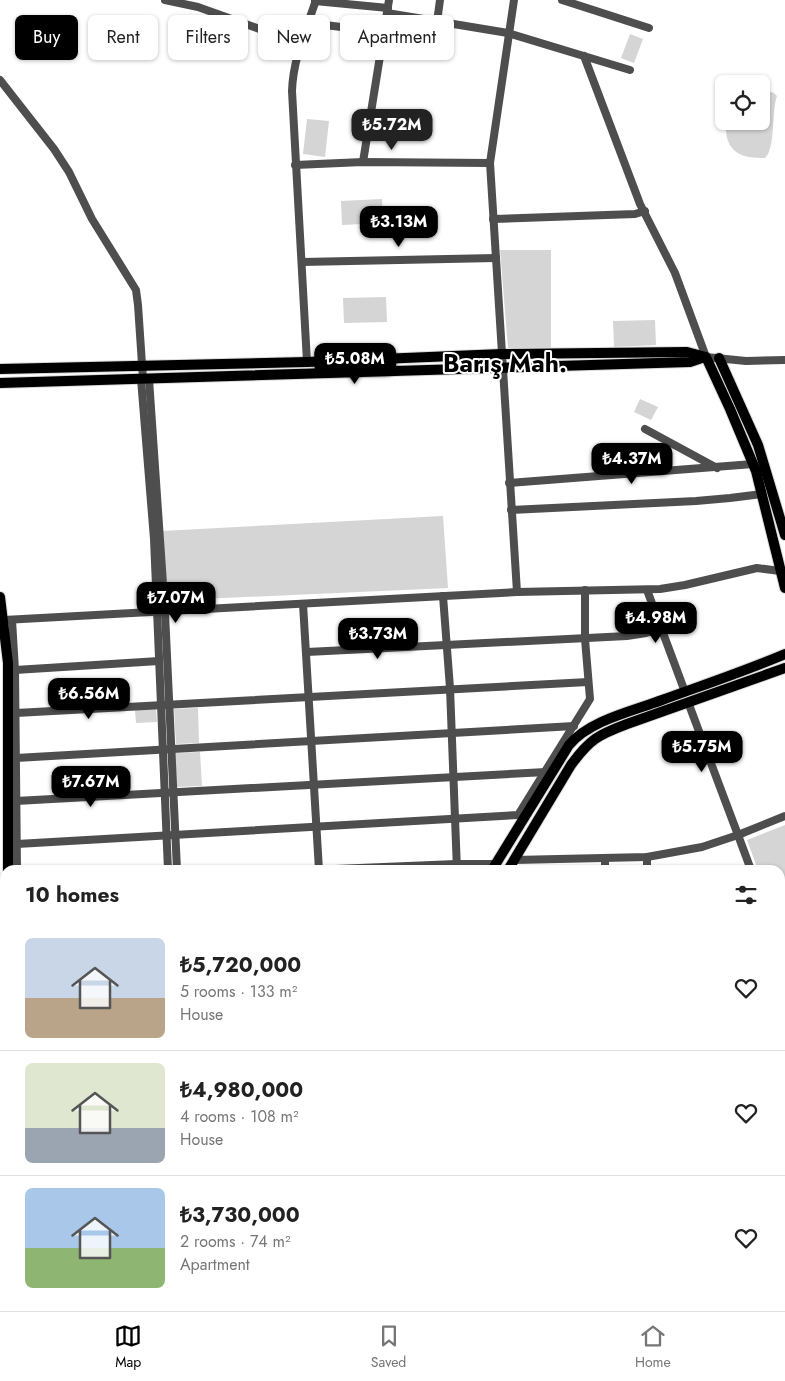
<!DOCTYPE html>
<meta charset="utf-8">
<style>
:root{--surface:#fff;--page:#f2f2f2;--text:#222;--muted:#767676;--line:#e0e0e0;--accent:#000}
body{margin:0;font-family:Jost,sans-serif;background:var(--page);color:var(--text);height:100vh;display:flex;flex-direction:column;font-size:19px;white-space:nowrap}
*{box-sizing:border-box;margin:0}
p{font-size:16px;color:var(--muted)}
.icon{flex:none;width:28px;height:28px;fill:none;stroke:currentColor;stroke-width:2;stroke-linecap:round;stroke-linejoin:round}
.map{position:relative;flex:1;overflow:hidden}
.side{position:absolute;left:0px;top:865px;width:785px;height:446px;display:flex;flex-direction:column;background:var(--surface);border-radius:15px 15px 0 0;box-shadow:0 1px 4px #0004}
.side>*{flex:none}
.guide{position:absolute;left:15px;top:15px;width:500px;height:45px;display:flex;gap:10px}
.tools{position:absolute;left:715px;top:75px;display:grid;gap:10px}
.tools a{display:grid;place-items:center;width:55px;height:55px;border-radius:8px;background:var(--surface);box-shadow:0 1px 4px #0004;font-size:25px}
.price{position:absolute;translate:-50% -42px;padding:0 11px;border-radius:10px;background:var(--accent);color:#fff;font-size:16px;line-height:32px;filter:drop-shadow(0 1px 2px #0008)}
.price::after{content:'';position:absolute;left:50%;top:30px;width:15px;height:11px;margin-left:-8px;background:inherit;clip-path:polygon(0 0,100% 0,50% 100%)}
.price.current{background:#222;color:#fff}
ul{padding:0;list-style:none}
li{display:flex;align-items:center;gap:15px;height:125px;padding:0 25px}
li+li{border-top:1px solid var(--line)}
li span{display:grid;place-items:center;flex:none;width:140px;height:100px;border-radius:8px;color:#555}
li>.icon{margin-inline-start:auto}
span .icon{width:60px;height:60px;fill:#fffc;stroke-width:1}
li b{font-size:21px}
h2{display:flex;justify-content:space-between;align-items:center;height:60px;padding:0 25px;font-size:21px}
.pill{padding:0 18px;border-radius:8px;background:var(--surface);box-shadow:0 1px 4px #0004;font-size:18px;line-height:45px}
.pill.current{background:var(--accent);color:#fff}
.dock{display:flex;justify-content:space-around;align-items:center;height:70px;border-top:1px solid var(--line);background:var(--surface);font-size:14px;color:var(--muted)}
.dock a{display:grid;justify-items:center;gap:2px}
.dock .current{color:var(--accent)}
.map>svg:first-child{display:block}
.green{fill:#d5d5d5}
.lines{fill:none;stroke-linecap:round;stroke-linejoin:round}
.major-casing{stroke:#dbdbdb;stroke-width:12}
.highway-casing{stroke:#dbdbdb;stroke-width:14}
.minor{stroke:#4e4e4e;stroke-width:8}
.major{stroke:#000;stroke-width:10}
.highway{stroke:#000;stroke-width:11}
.labels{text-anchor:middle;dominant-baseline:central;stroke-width:4;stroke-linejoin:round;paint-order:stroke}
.district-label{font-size:25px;font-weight:bold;fill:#000;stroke:#fff}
</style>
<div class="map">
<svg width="785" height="1311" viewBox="0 0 785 1311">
<rect width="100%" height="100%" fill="#fff"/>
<g class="green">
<path d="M 630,34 L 643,39 L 634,63 L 621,58 Z"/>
<path d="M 761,89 L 774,93 L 777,96 C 771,113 776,148 765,158 C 737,159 724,149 726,121 L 761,121 Z"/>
<path d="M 307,119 L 329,121 L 325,157 L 303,154 Z"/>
<path d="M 382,199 L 383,223 L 342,225 L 341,201 Z"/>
<path d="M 500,250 L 551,250 L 551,349 L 508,348 Z"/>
<path d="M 386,297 L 387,322 L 344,323 L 343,298 Z"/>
<path d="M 655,320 L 656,345 L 614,347 L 613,321 Z"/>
<path d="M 640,399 L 658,407 L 651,420 L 634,412 Z"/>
<path d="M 443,516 L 448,588 L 180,600 L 167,588 L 162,531 Z"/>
<path d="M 156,708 L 157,722 L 136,723 L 135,710 Z"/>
<path d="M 198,708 L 199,743 L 176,744 L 174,709 Z"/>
<path d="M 200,752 L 202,786 L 177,787 L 175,753 Z"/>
<path d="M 785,825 L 785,915 L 780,916 L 780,870 L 758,870 L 747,840 Z"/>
</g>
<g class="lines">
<g class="major-casing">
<g id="major">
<path d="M 719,358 L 758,445 L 785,535"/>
<path d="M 0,369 L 307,362 L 502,354 L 687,352 L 706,357 L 730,409 L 756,471 L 785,588"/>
<path d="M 0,383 L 690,362 L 705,357"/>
<path d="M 0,597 L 8,663 L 8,870"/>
<path d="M 492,870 L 569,745 C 590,720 633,711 662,700 C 703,685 745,671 785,654"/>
<path d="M 508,870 L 571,765 C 590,739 598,735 627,724 L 785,668"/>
<path d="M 0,1152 L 5,1210"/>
<path d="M 11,1306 L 11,1311"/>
<path d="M 22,1306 L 23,1311"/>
<path d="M 429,1306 L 440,1311"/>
<path d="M 460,1306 L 531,1311"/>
</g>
</g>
<g class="highway-casing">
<g id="highway">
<path d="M 780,1067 L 785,1066"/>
<path d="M 780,1079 L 785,1078"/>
<path d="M 780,1087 L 785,1087"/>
<path d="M 0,1123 L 5,1123"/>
<path d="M 0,1150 L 5,1150"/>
</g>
</g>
<g class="minor">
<path d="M 165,0 L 198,7 L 301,44"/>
<path d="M 514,0 L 490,163 L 517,592"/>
<path d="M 562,0 L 649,28"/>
<path d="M 315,1 L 388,8"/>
<path d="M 387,13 L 508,33 L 630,70"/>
<path d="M 437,22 L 440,0"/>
<path d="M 308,23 L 383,32"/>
<path d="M 584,56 L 640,204 L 675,273 L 706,357 L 746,361 L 785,360"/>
<path d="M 0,80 L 54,149 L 69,172 L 92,219 L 136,290 L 138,305 L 143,379"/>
<path d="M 363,162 L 389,0"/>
<path d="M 295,165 L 363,162 L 490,163"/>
<path d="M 493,219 L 635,214 L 645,211"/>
<path d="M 302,262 L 496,258"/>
<path d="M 307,362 L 292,91 C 293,59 306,30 316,0"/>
<path d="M 141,379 L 154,539 L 168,870"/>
<path d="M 149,379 L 165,613 L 177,870"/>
<path d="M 645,429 L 717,468"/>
<path d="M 509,483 L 753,464"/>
<path d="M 511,510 L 696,501 L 730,498 L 762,494"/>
<path d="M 647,590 L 685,692"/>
<path d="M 443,596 L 450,688 L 457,870"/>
<path d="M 303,604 L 319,870"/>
<path d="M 4,620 L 517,592 L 660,589 L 685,585 L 757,568 L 780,571"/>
<path d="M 12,620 L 15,670 L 17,870"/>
<path d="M 307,652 L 627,636 L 646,633 L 662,628"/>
<path d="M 15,670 L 159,661"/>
<path d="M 688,702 L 738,835 L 785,816"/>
<path d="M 16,713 L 588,682"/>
<path d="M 16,758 L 574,726"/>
<path d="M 16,801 L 546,772"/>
<path d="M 17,844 L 518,815 L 590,699 L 585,639 L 585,590"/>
<path d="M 647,857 L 647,870"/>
<path d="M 605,858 L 605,870"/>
<path d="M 514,860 L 647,857 L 702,847 L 738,835 L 751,870"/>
<path d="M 311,870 L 456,864 L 496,864"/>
<path d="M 780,922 L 785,921"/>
<path d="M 780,951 L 785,966"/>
<path d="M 780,1231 L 785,1231"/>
<path d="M 198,1311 L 201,1306"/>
<path d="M 215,1311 L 217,1306"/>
<path d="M 352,1311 L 354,1306"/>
<path d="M 451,1311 L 452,1306"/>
<path d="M 569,1311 L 569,1306"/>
<path d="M 660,1311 L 661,1306"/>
</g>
<use href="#major" class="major"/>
<use href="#highway" class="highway"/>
</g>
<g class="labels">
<g class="district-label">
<text x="505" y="363">Barış Mah.</text>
</g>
</g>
</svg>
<div class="tools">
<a><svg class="icon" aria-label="locate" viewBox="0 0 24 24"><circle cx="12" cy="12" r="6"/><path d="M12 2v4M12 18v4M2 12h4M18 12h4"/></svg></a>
</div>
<b class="price current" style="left:392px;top:151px">₺5.72M</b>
<b class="price" style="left:399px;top:248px">₺3.13M</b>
<b class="price" style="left:355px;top:385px">₺5.08M</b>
<b class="price" style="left:632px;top:485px">₺4.37M</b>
<b class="price" style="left:176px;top:624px">₺7.07M</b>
<b class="price" style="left:656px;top:644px">₺4.98M</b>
<b class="price" style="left:378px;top:660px">₺3.73M</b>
<b class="price" style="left:89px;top:720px">₺6.56M</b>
<b class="price" style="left:702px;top:773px">₺5.75M</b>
<b class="price" style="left:91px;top:808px">₺7.67M</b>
<div class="guide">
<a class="pill current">Buy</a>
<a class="pill">Rent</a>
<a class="pill">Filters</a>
<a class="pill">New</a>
<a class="pill">Apartment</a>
</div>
<section class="side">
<h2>10 homes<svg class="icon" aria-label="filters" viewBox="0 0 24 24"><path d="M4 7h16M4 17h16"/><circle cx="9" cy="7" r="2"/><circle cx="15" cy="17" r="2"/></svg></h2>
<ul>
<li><span style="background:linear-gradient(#c9d6e8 60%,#b9a48a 0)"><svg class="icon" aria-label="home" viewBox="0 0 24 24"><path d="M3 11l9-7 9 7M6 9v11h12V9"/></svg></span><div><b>₺5,720,000</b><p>5 rooms · 133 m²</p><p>House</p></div><svg class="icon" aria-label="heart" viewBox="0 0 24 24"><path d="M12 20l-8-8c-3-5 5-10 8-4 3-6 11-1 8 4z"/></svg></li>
<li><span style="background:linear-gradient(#dfe7d0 65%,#9aa5b1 0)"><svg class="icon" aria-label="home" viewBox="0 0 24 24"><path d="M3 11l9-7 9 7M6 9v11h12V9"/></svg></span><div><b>₺4,980,000</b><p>4 rooms · 108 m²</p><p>House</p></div><svg class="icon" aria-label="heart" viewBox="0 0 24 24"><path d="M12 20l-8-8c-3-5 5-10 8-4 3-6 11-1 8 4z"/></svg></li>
<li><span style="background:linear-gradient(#a9c7e8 60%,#8fb573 0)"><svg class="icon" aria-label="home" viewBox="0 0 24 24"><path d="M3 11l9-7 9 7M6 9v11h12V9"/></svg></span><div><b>₺3,730,000</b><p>2 rooms · 74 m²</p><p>Apartment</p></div><svg class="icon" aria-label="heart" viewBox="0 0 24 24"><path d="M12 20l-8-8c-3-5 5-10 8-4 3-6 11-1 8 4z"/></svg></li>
</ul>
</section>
</div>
<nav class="dock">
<a class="current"><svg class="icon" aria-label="map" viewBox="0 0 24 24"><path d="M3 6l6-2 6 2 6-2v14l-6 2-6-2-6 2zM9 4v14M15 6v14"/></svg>Map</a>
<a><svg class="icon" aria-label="saved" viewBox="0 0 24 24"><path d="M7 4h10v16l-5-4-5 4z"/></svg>Saved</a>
<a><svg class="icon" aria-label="home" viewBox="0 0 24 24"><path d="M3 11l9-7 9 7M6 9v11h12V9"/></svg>Home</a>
</nav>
